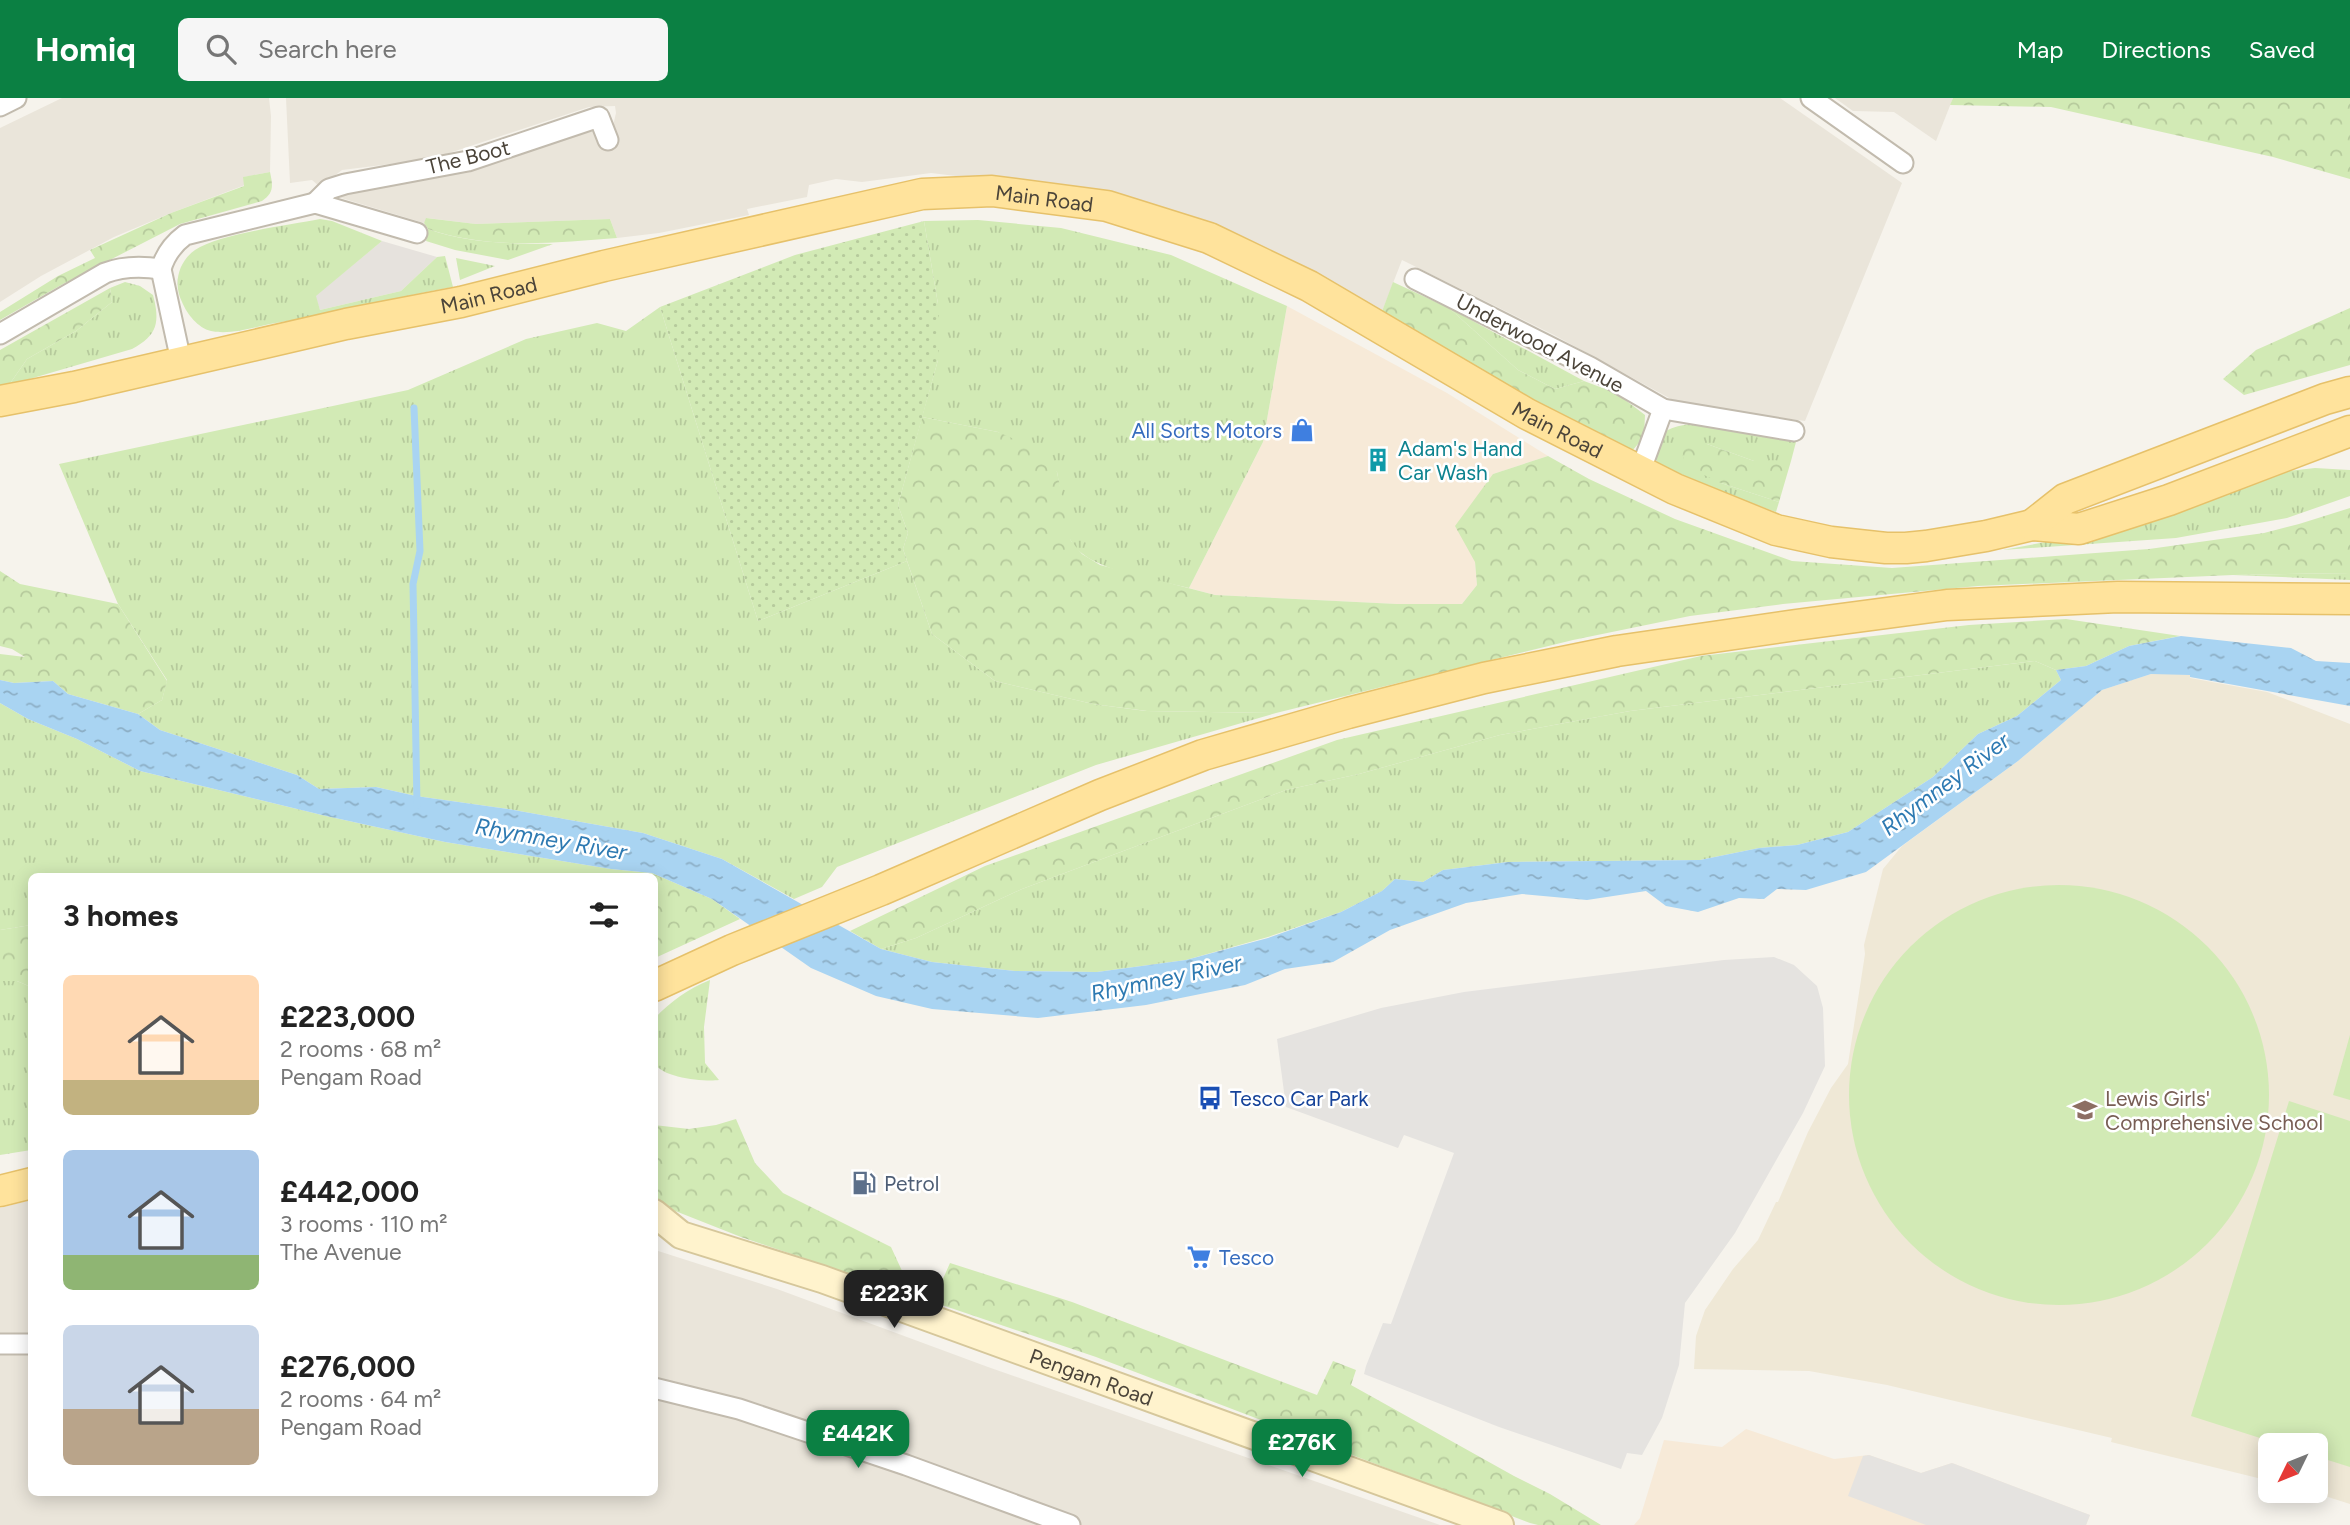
<!DOCTYPE html>
<meta charset="utf-8">
<style>
:root{--surface:#fff;--page:#f6f6f6;--text:#222;--muted:#767676;--accent:#0b8043}
body{margin:0;font-family:Figtree,sans-serif;background:var(--page);color:var(--text);height:100vh;display:flex;flex-direction:column;font-size:26px;white-space:nowrap}
*{box-sizing:border-box;margin:0}
p{font-size:23px;color:var(--muted)}
.icon{flex:none;width:38px;height:38px;fill:none;stroke:currentColor;stroke-width:2;stroke-linecap:round;stroke-linejoin:round}
.map{position:relative;flex:1;overflow:hidden}
.details{position:absolute;left:28px;top:775px;width:630px;height:623px;display:flex;flex-direction:column;background:var(--surface);border-radius:10px;box-shadow:0 4px 18px #0003}
.details>*{flex:none}
.needle{width:46px;rotate:227deg}
.buttons{position:absolute;left:2258px;top:1335px;display:grid;gap:14px}
.buttons a{display:grid;place-items:center;width:70px;height:70px;border-radius:10px;background:var(--surface);box-shadow:0 4px 18px #0003;font-size:35px}
.price{position:absolute;translate:-50% -60px;padding:0 16px;border-radius:14px;background:var(--accent);color:#fff;font-size:23px;line-height:46px;filter:drop-shadow(0 2px 4px #0008)}
.price::after{content:'';position:absolute;left:50%;top:42px;width:21px;height:16px;margin-left:-10px;background:inherit;clip-path:polygon(0 0,100% 0,50% 100%)}
.price.on{background:#222;color:#fff}
ul{padding:0;list-style:none}
li{display:flex;align-items:center;gap:21px;height:175px;padding:0 35px}
li span{display:grid;place-items:center;flex:none;width:196px;height:140px;border-radius:10px;color:#555}
li>.icon{margin-inline-start:auto}
span .icon{width:84px;height:84px;fill:#fffc;stroke-width:1}
li b{font-size:30px}
h2{display:flex;justify-content:space-between;align-items:center;height:84px;padding:0 35px;font-size:30px}
header{display:flex;align-items:center;gap:42px;box-sizing:border-box;height:98px;padding:0 35px;background:var(--accent);color:#fff}
header strong{font-size:33px}
nav{display:flex;gap:38px;margin-inline-start:auto;font-size:24px}
.search{width:490px;height:63px;background:var(--page);display:flex;align-items:center;gap:18px;box-sizing:border-box;padding:0 24px;border-radius:10px;color:var(--muted);font-size:26px}
.map>svg:first-child{display:block}
.residential{fill:#eae5da}
.commercial{fill:#f7ead8}
.industrial{fill:#e6e2dd}
.education{fill:#efe8d6}
.grass{fill:url(#grass-tufts)}
.forest{fill:url(#forest-crowns)}
.garden{fill:url(#garden-dots)}
.pitch{fill:#d2eab5}
.parking{fill:#e5e3e0}
.water{fill:url(#water-ripples)}
.lines{fill:none;stroke-linecap:round;stroke-linejoin:round}
.stream{stroke:#a9d4f2;stroke-width:7}
.street-casing{stroke:#c2bbae;stroke-width:23}
.secondary-casing{stroke:#d6c79b;stroke-width:30}
.primary-casing{stroke:#e6c16a;stroke-width:33}
.street{stroke:#fff;stroke-width:19}
.secondary{stroke:#fff3cd;stroke-width:26}
.primary{stroke:#ffe39c;stroke-width:30}
.labels{text-anchor:middle;dominant-baseline:central;stroke-width:5;stroke-linejoin:round;paint-order:stroke}
.street-label{font-size:21px;fill:#4b4439;stroke:#fff}
.shop-label{font-size:21px;fill:#366cbe;stroke:#fff;text-anchor:end}
.culture-label{font-size:21px;fill:#0d838f;stroke:#fff;text-anchor:start}
.transit-label{font-size:21px;fill:#164399;stroke:#fff;text-anchor:start}
.education-label{font-size:21px;fill:#785e54;stroke:#fff;text-anchor:start}
.service-label{font-size:21px;fill:#4e5e75;stroke:#fff;text-anchor:start}
.water-label{font-size:23px;font-style:italic;fill:#2e7ab2;stroke:#fff}
</style>
<header>
<strong>Homiq</strong>
<div class="search"><svg class="icon" aria-label="search" viewBox="0 0 24 24"><circle cx="10" cy="10" r="6"/><path d="M15 15l6 6"/></svg>Search here</div>
<nav><a>Map</a><a>Directions</a><a>Saved</a></nav>
</header>
<div class="map">
<svg width="2350" height="1427" viewBox="0 0 2350 1427">
<defs>
<pattern id="grass-tufts" width="24" height="20" patternUnits="userSpaceOnUse" patternTransform="scale(1.75)"><rect width="24" height="20" fill="#d2eab5"/><path d="M3 7l-1-3M5 7V3M7 7l1-3M15 17l-1-3M17 17v-4M19 17l1-3" fill="none" stroke="#b6ca9c"/></pattern>
<pattern id="forest-crowns" width="20" height="18" patternUnits="userSpaceOnUse" patternTransform="scale(1.75)"><rect width="20" height="18" fill="#d2eab5"/><path d="M2 6a3 3 0 1 1 6 0M12 15a3 3 0 1 1 6 0" fill="none" stroke="#b6ca9c"/></pattern>
<pattern id="garden-dots" width="8" height="8" patternUnits="userSpaceOnUse" patternTransform="scale(1.75)"><rect width="8" height="8" fill="#d2eab5"/><path d="M2 2h.1M6 6h.1" fill="none" stroke="#b6ca9c" stroke-width="1.8" stroke-linecap="round"/></pattern>
<pattern id="water-ripples" width="26" height="14" patternUnits="userSpaceOnUse" patternTransform="scale(1.75)"><rect width="26" height="14" fill="#a9d4f2"/><path d="M2 4q2-2 4 0t4 0M15 11q2-2 4 0t4 0" fill="none" stroke="#8caec5"/></pattern>
</defs>
<rect width="100%" height="100%" fill="#f6f3ec"/>
<g class="residential">
<path d="M 62,0 L 269,0 L 271,18 L 270,74 L 244,79 L 245,87 L 171,115 L 114,139 L 41,178 L 0,204 L 0,30 Z"/>
<path d="M 286,0 L 1780,0 L 1902,85 L 1805,323 L 1720,312 L 1671,301 L 1554,237 L 1402,162 L 1381,216 L 1107,96 L 931,75 L 862,84 L 836,81 L 809,87 L 807,99 L 747,111 L 749,117 L 659,135 L 617,140 L 610,121 L 476,126 L 427,120 L 424,125 L 338,99 L 344,96 L 469,73 L 584,33 L 611,36 L 616,15 L 615,8 L 589,9 L 431,61 L 342,72 L 320,89 L 312,82 L 290,85 Z"/>
<path d="M 1835,0 L 1953,0 L 1936,43 L 1894,14 L 1853,13 Z"/>
<path d="M 31,1102 L 32,1395 L 654,1395 L 655,1152 L 777,1191 L 988,1269 L 1440,1427 L 0,1427 L 0,1110 Z"/>
</g>
<g class="commercial">
<path d="M 1287,208 L 1447,295 L 1548,358 L 1493,376 L 1475,464 L 1477,487 L 1462,506 L 1397,506 L 1215,497 L 1189,490 L 1263,344 Z"/>
<path d="M 1746,1331 L 1834,1361 L 1869,1357 L 1921,1375 L 1952,1365 L 2090,1417 L 2086,1427 L 1634,1427 L 1640,1420 L 1664,1342 L 1722,1349 Z"/>
</g>
<path class="industrial" d="M 382,143 L 437,159 L 401,193 L 320,212 L 315,198 Z"/>
<path class="education" d="M 2170,575 L 2190,577 L 2190,580 L 2267,594 L 2350,626 L 2350,1406 L 2309,1393 L 2315,1393 L 2315,1348 L 2270,1348 L 2270,1383 L 2111,1344 L 2112,1340 L 1887,1287 L 1809,1273 L 1694,1271 L 1696,1238 L 1705,1212 L 1733,1171 L 1758,1142 L 1776,1104 L 1778,1104 L 1808,1034 L 1831,990 L 1848,966 L 1865,856 L 1864,847 L 1883,771 L 1902,748 L 2018,663 L 2102,592 L 2151,576 Z"/>
<g class="grass">
<path d="M 320,121 L 332,123 L 382,143 L 316,198 L 320,212 L 401,193 L 437,159 L 445,158 L 453,189 C 392,200 331,216 270,226 C 252,230 229,237 211,233 C 198,230 187,216 182,204 C 173,186 178,164 195,152 C 219,136 289,127 320,121 Z"/>
<path d="M 978,122 L 1061,130 L 1171,157 L 1287,208 L 1263,344 L 1189,490 C 1159,482 1087,473 1071,443 C 1065,432 1060,389 1057,374 L 998,334 L 922,319 L 938,262 L 938,206 L 924,123 Z"/>
<path d="M 428,131 C 470,146 509,145 553,146 L 508,162 L 455,152 L 426,143 Z"/>
<path d="M 456,160 L 495,168 L 460,182 Z"/>
<path d="M 125,184 L 140,188 L 153,197 C 160,224 158,237 132,251 L 9,287 L 27,261 L 76,233 L 112,204 L 110,190 Z"/>
<path d="M 660,209 L 758,523 L 907,463 L 932,536 L 995,583 L 1093,606 L 1146,613 L 1276,615 L 1096,667 L 837,769 L 822,789 L 794,801 L 722,761 L 643,735 L 508,711 L 416,698 L 376,689 L 319,691 L 297,677 L 160,632 L 138,616 L 162,602 L 167,582 L 118,506 L 59,366 L 408,292 L 526,241 L 597,225 L 626,233 Z"/>
<path d="M 1449,210 L 1584,283 L 1555,291 L 1518,272 Z"/>
<path d="M 1689,326 L 1796,344 L 1791,363 L 1754,363 L 1707,346 L 1721,385 L 1779,404 L 1776,414 L 1687,382 L 1658,368 C 1650,340 1662,330 1689,326 Z"/>
<path d="M 2315,370 L 2350,372 L 2350,398 L 2287,420 L 2176,440 L 2003,452 L 2099,434 L 2270,375 Z"/>
<path d="M 2350,475 L 2350,482 L 2233,477 Z"/>
<path d="M 2035,563 L 2056,572 L 2061,582 L 2017,618 L 1978,636 L 1933,679 L 1848,734 L 1797,747 L 1759,750 L 1700,762 L 1508,764 L 1443,772 L 1423,784 L 1395,781 L 1382,793 L 1341,814 L 1268,839 L 1186,862 L 1097,874 L 1015,873 L 932,864 L 881,851 L 916,840 L 1022,791 L 1286,692 L 1359,676 L 1500,637 L 1630,613 Z"/>
<path d="M 0,605 L 28,621 L 77,641 L 140,673 L 326,718 L 445,744 L 611,771 L 652,775 L 644,779 L 32,779 L 31,827 L 0,832 Z"/>
<path d="M 710,882 L 704,929 L 705,965 L 719,982 C 705,984 661,980 655,965 C 651,956 654,931 655,920 C 671,903 688,891 710,882 Z"/>
<path d="M 0,883 L 17,883 L 31,889 L 31,1052 L 0,1057 Z"/>
</g>
<g class="forest">
<path d="M 1953,0 L 2350,0 L 2350,81 L 2273,59 L 2051,9 L 1950,7 Z"/>
<path d="M 270,74 C 273,88 274,95 262,103 L 180,126 L 63,186 L 0,222 L 0,214 L 58,178 L 95,160 L 90,152 L 171,115 L 244,88 L 243,79 Z"/>
<path d="M 426,120 L 476,126 L 610,121 L 617,140 C 554,145 489,152 428,131 L 424,125 Z"/>
<path d="M 1393,184 L 1449,210 L 1518,272 L 1555,291 L 1584,283 L 1616,295 L 1645,317 L 1644,339 L 1632,353 L 1616,349 L 1381,216 Z"/>
<path d="M 110,190 L 112,204 L 76,233 L 27,261 L 9,287 L 0,290 L 0,252 Z"/>
<path d="M 2350,210 L 2350,267 L 2244,297 L 2223,281 L 2256,252 Z"/>
<path d="M 922,319 L 998,334 L 1028,347 L 1048,361 L 1057,374 L 1071,443 L 1082,456 L 1100,467 L 1215,497 L 1397,506 L 1462,506 L 1477,487 L 1475,464 L 1455,428 L 1493,376 L 1548,358 L 1589,381 L 1675,421 L 1792,463 L 1892,470 L 2149,451 L 2264,435 L 2299,426 L 2350,410 L 2350,475 L 2233,477 L 1978,488 L 1783,506 L 1690,518 L 1573,542 L 1276,615 L 1147,613 L 1093,606 L 995,583 L 932,536 L 903,451 L 908,435 L 898,407 Z"/>
<path d="M 1707,346 L 1754,363 L 1791,363 L 1779,404 L 1721,385 L 1685,368 L 1681,349 Z"/>
<path d="M 0,473 L 20,486 L 118,506 L 167,583 L 162,602 L 138,616 L 68,596 L 53,583 L 14,585 L 0,582 L 0,556 L 25,559 L 12,551 L 0,548 Z"/>
<path d="M 2066,521 L 2180,538 L 2129,548 L 2086,568 L 2056,572 L 2035,563 L 1630,613 L 1500,637 L 1359,676 L 1286,692 L 1022,791 L 916,840 L 881,851 L 850,833 L 985,768 L 1337,642 L 1701,558 L 1969,527 Z"/>
<path d="M 652,775 L 712,801 L 740,821 L 655,860 L 654,779 L 644,779 Z"/>
<path d="M 31,827 L 31,889 L 17,883 L 0,883 L 0,832 Z"/>
<path d="M 736,1021 L 755,1065 L 783,1095 L 891,1149 L 903,1175 L 942,1183 L 950,1165 L 1072,1204 L 1317,1297 L 1333,1263 L 1356,1272 L 1351,1287 L 1514,1378 L 1550,1396 L 1601,1427 L 1538,1427 L 1530,1425 L 1096,1259 L 741,1139 L 655,1105 L 654,1027 L 689,1031 L 716,1027 Z"/>
</g>
<path class="garden" d="M 924,123 L 938,206 L 938,262 L 898,407 L 908,435 L 903,451 L 907,463 L 758,523 L 660,209 L 795,157 Z"/>
<g class="pitch">
<circle cx="2059" cy="997" r="210"/>
<path d="M 2350,937 L 2350,1002 L 2333,997 Z"/>
<path d="M 2289,1003 L 2350,1023 L 2350,1369 L 2315,1358 L 2315,1348 L 2282,1347 L 2191,1318 Z"/>
</g>
<g class="parking">
<path d="M 1774,859 L 1794,867 L 1817,888 L 1823,910 L 1825,968 L 1803,1015 L 1735,1135 L 1685,1205 L 1679,1267 L 1662,1320 L 1642,1357 L 1627,1355 L 1621,1371 L 1499,1329 L 1364,1276 L 1366,1268 L 1383,1225 L 1391,1226 L 1454,1055 L 1404,1037 L 1398,1050 L 1286,1009 L 1277,941 L 1381,910 L 1464,894 L 1724,862 Z"/>
<path d="M 1869,1357 L 1921,1375 L 1952,1365 L 2090,1417 L 2086,1427 L 1926,1427 L 1848,1398 L 1863,1358 Z"/>
</g>
<path class="water" d="M 2181,538 L 2291,550 L 2316,563 L 2350,565 L 2350,608 L 2190,579 L 2190,577 L 2151,576 L 2102,592 L 2018,663 L 1866,774 L 1806,792 L 1777,791 L 1764,801 L 1739,800 L 1698,814 L 1666,808 L 1646,793 L 1587,802 L 1522,796 L 1466,805 L 1390,832 L 1333,864 L 1285,871 L 1245,887 L 1146,907 L 1038,920 L 932,911 L 876,898 L 811,870 L 712,801 L 652,775 L 611,771 L 445,744 L 326,718 L 140,673 L 77,641 L 28,621 L 0,605 L 0,582 L 14,585 L 53,583 L 68,596 L 138,616 L 160,632 L 297,677 L 319,691 L 376,689 L 416,698 L 508,711 L 643,735 L 722,761 L 881,851 L 932,864 L 1015,873 L 1097,874 L 1186,862 L 1268,840 L 1341,814 L 1382,793 L 1395,781 L 1423,784 L 1443,772 L 1508,764 L 1700,762 L 1759,750 L 1797,747 L 1848,734 L 1933,679 L 1978,636 L 2017,618 L 2061,582 L 2056,572 L 2086,568 L 2129,548 Z"/>
<g class="lines">
<path class="stream" d="M 414,310 L 420,453 L 413,486 L 417,707"/>
<g class="street-casing">
<g id="street">
<path d="M 1811,0 L 1903,65"/>
<path d="M 0,8 L 16,0"/>
<path d="M 315,105 L 329,91 L 345,86 L 468,63 L 599,19 L 608,42"/>
<path d="M 1415,181 L 1590,269 L 1663,311 L 1794,333"/>
<path d="M 0,236 L 105,175 C 123,168 141,168 161,171"/>
<path d="M 181,263 L 161,171 C 165,157 173,146 185,137 L 315,105 L 417,135"/>
<path d="M 1640,374 L 1663,311"/>
<path d="M 0,1246 L 32,1246"/>
<path d="M 654,1290 L 739,1311 L 906,1367 L 1070,1427"/>
</g>
</g>
<g class="secondary-casing">
<g id="secondary">
<path id="s1" d="M 654,1115 L 681,1137 L 822,1181 L 1500,1427"/>
</g>
</g>
<g class="primary-casing">
<g id="primary">
<path id="s2" d="M 0,303 L 74,289 L 346,226 L 461,204 L 604,168 L 922,96 L 992,93 L 1107,108 L 1209,140 L 1309,188 L 1527,316 L 1675,391 L 1776,432 L 1831,444 L 1886,450 L 1906,450 L 1926,448 L 1986,438 L 2032,427 L 2079,431 L 2169,402 L 2350,333"/>
<path d="M 2032,427 L 2065,401 L 2325,301 L 2350,294"/>
<path d="M 654,888 L 732,852 L 881,792 L 1100,697 L 1203,657 L 1348,615 L 1484,580 L 1617,553 L 1796,527 L 1947,507 L 2118,499 L 2350,501"/>
<path d="M 0,1093 L 32,1085"/>
</g>
</g>
<use href="#street" class="street"/>
<use href="#secondary" class="secondary"/>
<use href="#primary" class="primary"/>
</g>
<defs>
<g id="shop-bare" transform="scale(1.89)"><path d="M-5-2.5h2.3a2.7 3.5 0 0 1 5.4 0H5L5.5 6h-11ZM-1.5-2.5h3a1.5 2.3 0 0 0-3 0Z" fill="#3f7fe0" stroke="#fff" stroke-width="2.5" paint-order="stroke"/></g>
<g id="building-bare" transform="scale(1.89)"><path d="M-4-6H4V6H1V3H-1V6H-4ZM-2.5-4.3h1.7v1.8h-1.7ZM.8-4.3h1.7v1.8H.8ZM-2.5-1h1.7V.8h-1.7ZM.8-1h1.7V.8H.8Z" fill="#0f9aa8" stroke="#fff" stroke-width="2.5" paint-order="stroke"/></g>
<g id="bus-bare" transform="scale(1.89)"><path d="M-5-6H5V4H4V6H2V4H-2V6H-4V4H-5ZM-3.5-4V0h7V-4ZM-3.5 1.2v1.5H-2V1.2ZM2 1.2v1.5H3.5V1.2Z" fill="#1a4fb4" stroke="#fff" stroke-width="2.5" paint-order="stroke"/></g>
<g id="school-bare" transform="scale(1.89)"><path d="M0-5L7-2L0 1L-7-2ZM-4 1L0 2.5L4 1V4Q0 6-4 4Z" fill="#8d6e63" stroke="#fff" stroke-width="2.5" paint-order="stroke"/></g>
<g id="fuel-bare" transform="scale(1.89)"><path d="M-5.5-6h7V0h2V4h1.3V-2.5L3-4.5l.8-.8L6-3V5H2.5V1h-1V6h-7ZM-4.2-4.7v3.2H.2V-4.7Z" fill="#5c6f8a" stroke="#fff" stroke-width="2.5" paint-order="stroke"/></g>
<g id="supermarket-bare" transform="scale(1.89)"><path d="M-6-5.5h2.5l.6 2H6L4.5 2H-2.5L-4.4-4H-6ZM-1.5 3.2a1.3 1.3 0 1 0 .1 0ZM3 3.2a1.3 1.3 0 1 0 .1 0Z" fill="#3f7fe0" stroke="#fff" stroke-width="2.5" paint-order="stroke"/></g>
</defs>
<g fill-rule="evenodd">
<use href="#shop-bare" x="1302" y="332"/>
<use href="#building-bare" x="1378" y="362"/>
<use href="#bus-bare" x="1210" y="1000"/>
<use href="#school-bare" x="2085" y="1012"/>
<use href="#fuel-bare" x="864" y="1085"/>
<use href="#supermarket-bare" x="1199" y="1159"/>
</g>
<g class="labels">
<g class="street-label">
<text transform="translate(468 59) rotate(-14)">The Boot</text>
<text stroke="none"><textPath href="#s2" startOffset="1068">Main Road</textPath></text>
<text stroke="none"><textPath href="#s2" startOffset="500">Main Road</textPath></text>
<text transform="translate(1540 245) rotate(28)">Underwood Avenue</text>
<text stroke="none"><textPath href="#s2" startOffset="1636">Main Road</textPath></text>
<text stroke="none"><textPath href="#s1" startOffset="469">Pengam Road</textPath></text>
</g>
<g class="shop-label">
<text x="1282" y="332">All Sorts Motors</text>
<text x="1219" y="1159" text-anchor="start">Tesco</text>
</g>
<g class="culture-label">
<text x="1398" y="350">Adam's Hand<tspan x="1398" dy="24">Car Wash</tspan></text>
</g>
<g class="transit-label">
<text x="1230" y="1000">Tesco Car Park</text>
</g>
<g class="education-label">
<text x="2105" y="1000">Lewis Girls'<tspan x="2105" dy="24">Comprehensive School</tspan></text>
</g>
<g class="service-label">
<text x="884" y="1085">Petrol</text>
</g>
<g class="water-label">
<text transform="translate(1945 686) rotate(-37)">Rhymney River</text>
<text transform="translate(551 741) rotate(10)">Rhymney River</text>
<text transform="translate(1166 880) rotate(-12)">Rhymney River</text>
</g>
</g>
</svg>
<div class="buttons">
<a><svg class="needle" viewBox="-14 -14 28 28"><path d="M0-13l5 13h-10z" fill="#e53935"/><path d="M0 13l5-13h-10z" fill="#767676"/></svg></a>
</div>
<b class="price on" style="left:894px;top:1232px">£223K</b>
<b class="price" style="left:858px;top:1372px">£442K</b>
<b class="price" style="left:1302px;top:1381px">£276K</b>
<section class="details">
<h2>3 homes<svg class="icon" aria-label="filters" viewBox="0 0 24 24"><path d="M4 7h16M4 17h16"/><circle cx="9" cy="7" r="2"/><circle cx="15" cy="17" r="2"/></svg></h2>
<ul>
<li><span style="background:linear-gradient(#ffd9b3 75%,#c2b280 0)"><svg class="icon" aria-label="home" viewBox="0 0 24 24"><path d="M3 11l9-7 9 7M6 9v11h12V9"/></svg></span><div><b>£223,000</b><p>2 rooms · 68 m²</p><p>Pengam Road</p></div></li>
<li><span style="background:linear-gradient(#a9c7e8 75%,#8fb573 0)"><svg class="icon" aria-label="home" viewBox="0 0 24 24"><path d="M3 11l9-7 9 7M6 9v11h12V9"/></svg></span><div><b>£442,000</b><p>3 rooms · 110 m²</p><p>The Avenue</p></div></li>
<li><span style="background:linear-gradient(#c9d6e8 60%,#b9a48a 0)"><svg class="icon" aria-label="home" viewBox="0 0 24 24"><path d="M3 11l9-7 9 7M6 9v11h12V9"/></svg></span><div><b>£276,000</b><p>2 rooms · 64 m²</p><p>Pengam Road</p></div></li>
</ul>
</section>
</div>
